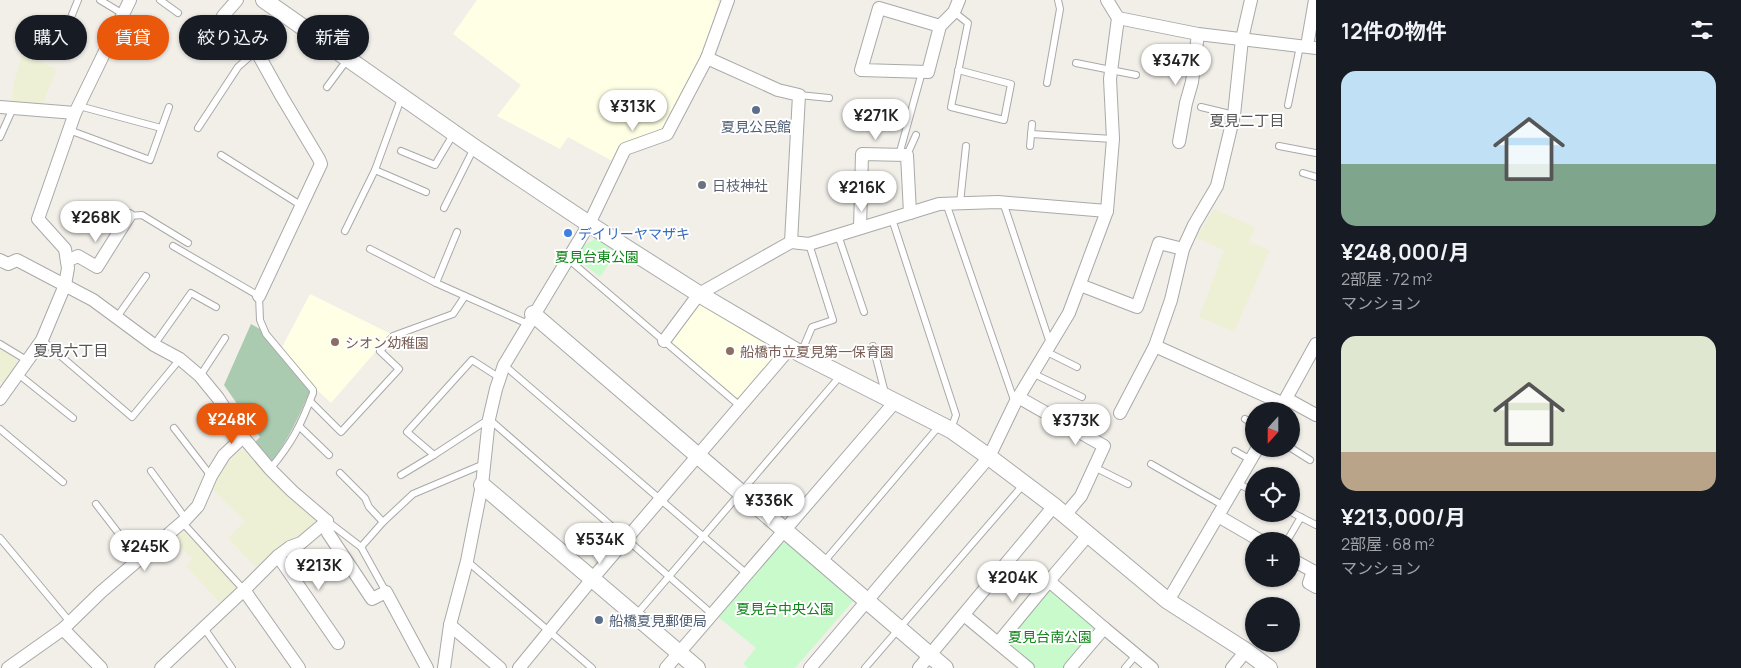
<!DOCTYPE html>
<html lang="ja">
<meta charset="utf-8">
<style>
:root{--surface:#171b24;--page:#20242c;--text:#f1f3f6;--muted:#9ea1a6;--accent:#ea580c}
body{margin:0;font-family:Manrope,"Noto Sans JP",sans-serif;background:var(--page);color:var(--text);height:100vh;display:flex;flex-direction:column;font-size:19px;white-space:nowrap}
*{box-sizing:border-box;margin:0}
p{font-size:16px;color:var(--muted)}
.icon{flex:none;width:28px;height:28px;fill:none;stroke:currentColor;stroke-width:2;stroke-linecap:round;stroke-linejoin:round}
.map{position:relative;flex:1;overflow:hidden}
.panel{display:flex;flex-direction:column;background:var(--surface);width:425px}
.panel>*{flex:none}
.top-card{position:absolute;left:15px;top:15px;width:475px;height:45px;display:flex;gap:10px}
.needle{width:32px;rotate:201deg}
.controls{position:absolute;left:1245px;top:402px;display:grid;gap:10px}
.controls a{display:grid;place-items:center;width:55px;height:55px;border-radius:50%;background:var(--surface);box-shadow:0 1px 4px #0004;font-size:25px}
.price{position:absolute;translate:-50% -42px;padding:0 11px;border-radius:18px;background:#fff;color:#222;font-size:16px;line-height:32px;filter:drop-shadow(0 1px 2px #0008)}
.price::after{content:'';position:absolute;left:50%;top:30px;width:15px;height:11px;margin-left:-8px;background:inherit;clip-path:polygon(0 0,100% 0,50% 100%)}
.price.on{background:var(--accent);color:#fff}
ul{padding:0;list-style:none}
li{display:grid;align-content:center;gap:10px;height:265px;padding:0 25px}
li span{display:grid;place-items:center;height:155px;border-radius:15px;color:#555}
li>.icon{margin-inline-start:auto}
span .icon{width:90px;height:90px;fill:#fffc;stroke-width:1}
li b{font-size:21px}
h2{display:flex;justify-content:space-between;align-items:center;height:60px;padding:0 25px;font-size:21px}
.chip{padding:0 18px;border-radius:22px;background:var(--surface);box-shadow:0 1px 4px #0004;font-size:18px;line-height:45px}
.chip.on{background:var(--accent);color:#fff}
main{display:flex;flex:1;min-height:0}
.map>svg:first-child{display:block}
.education{fill:#ffffe5}
.farmland{fill:#eef0d5}
.cemetery{fill:#aacbaf}
.park{fill:#c8facc}
.lines{fill:none;stroke-linecap:round;stroke-linejoin:round}
.service-casing{stroke:#a9a9a9;stroke-width:8}
.minor-casing{stroke:#a9a9a9;stroke-width:14}
.tertiary-casing{stroke:#a9a9a9;stroke-width:18}
.service{stroke:#fff;stroke-width:6}
.minor{stroke:#fff;stroke-width:12}
.tertiary{stroke:#fff;stroke-width:16}
.service-dot{fill:#5c6f8a;stroke:#fff;stroke-width:2}
.worship-dot{fill:#6b7280;stroke:#fff;stroke-width:2}
.shop-dot{fill:#3f7fe0;stroke:#fff;stroke-width:2}
.education-dot{fill:#8d6e63;stroke:#fff;stroke-width:2}
.labels{text-anchor:middle;dominant-baseline:central;stroke-width:4;stroke-linejoin:round;paint-order:stroke}
.service-label{font-size:14px;fill:#4e5e75;stroke:#fff}
.worship-label{font-size:14px;fill:#5b616d;stroke:#fff;text-anchor:start}
.shop-label{font-size:14px;fill:#366cbe;stroke:#fff;text-anchor:start}
.park-label{font-size:14px;fill:#0c8416;stroke:#fff}
.education-label{font-size:14px;fill:#785e54;stroke:#fff;text-anchor:start}
.neighbourhood-label{font-size:15px;fill:#555;stroke:#fff}
</style>
<main>
<div class="map">
<svg width="1316" height="668" viewBox="0 0 1316 668">
<rect width="100%" height="100%" fill="#f2efe9"/>
<g class="education">
<path d="M 477,0 L 716,0 L 719,1 L 700,61 L 662,132 L 614,162 L 568,137 L 560,149 L 497,116 L 521,85 L 453,34 Z"/>
<path d="M 310,294 L 391,334 L 331,403 L 317,390 L 281,349 Z"/>
<path d="M 697,301 L 778,348 L 778,354 L 742,397 L 736,397 L 672,342 L 672,338 Z"/>
</g>
<g class="farmland">
<path d="M 22,55 L 57,69 L 43,103 L 12,102 L 13,86 Z"/>
<path d="M 1214,209 L 1255,227 L 1249,242 L 1270,250 L 1234,332 L 1199,317 L 1224,250 L 1196,238 Z"/>
<path d="M 0,348 L 15,356 L 17,364 L 3,385 L 0,380 Z"/>
<path d="M 246,448 L 319,521 L 258,570 L 228,538 L 245,521 L 211,488 L 214,480 L 236,453 Z"/>
<path d="M 182,526 L 238,587 L 220,603 L 186,566 L 192,559 L 171,536 Z"/>
</g>
<path class="cemetery" d="M 251,324 L 260,329 L 310,391 C 299,416 289,439 272,461 L 267,460 L 253,444 L 260,437 L 224,385 Z"/>
<g class="park">
<path d="M 597,238 L 618,250 L 600,277 L 575,257 L 584,245 Z"/>
<path d="M 786,542 L 854,600 L 795,668 L 748,668 L 743,664 L 756,648 L 718,617 L 775,547 Z"/>
<path d="M 1048,588 L 1096,628 L 1063,668 L 1034,668 L 1004,643 Z"/>
</g>
<g class="lines">
<g class="service-casing">
<g id="service">
<path d="M 100,0 L 123,14"/>
<path d="M 160,0 L 178,13"/>
<path d="M 954,12 L 968,23 L 951,107 L 1004,120 L 1011,84 L 958,70"/>
<path d="M 65,32 L 78,0"/>
<path d="M 1076,63 L 1136,75"/>
<path d="M 1047,83 L 1060,9 L 1058,0"/>
<path d="M 327,87 L 347,60"/>
<path d="M 799,95 L 829,98"/>
<path d="M 1288,105 L 1300,46"/>
<path d="M 79,106 L 161,128"/>
<path d="M 1201,107 L 1234,115"/>
<path d="M 198,128 L 238,67 L 257,50"/>
<path d="M 69,130 L 150,160 L 169,107"/>
<path d="M 1031,134 L 1113,139"/>
<path d="M 0,137 L 13,108"/>
<path d="M 1030,146 L 1032,124"/>
<path d="M 1279,146 L 1316,153"/>
<path d="M 401,151 L 435,165 L 454,133"/>
<path d="M 221,155 L 302,206"/>
<path d="M 899,155 L 922,72"/>
<path d="M 907,155 L 916,135"/>
<path d="M 375,170 L 426,192"/>
<path d="M 1303,173 L 1316,177"/>
<path d="M 1003,202 L 1050,343"/>
<path d="M 946,203 L 1015,403"/>
<path d="M 960,203 L 966,146"/>
<path d="M 444,208 L 474,148"/>
<path d="M 129,216 L 142,215 L 188,243"/>
<path d="M 892,219 L 956,415 L 951,429"/>
<path d="M 345,231 L 375,170 L 402,96"/>
<path d="M 838,235 L 864,312"/>
<path d="M 173,246 L 259,296 L 260,320 L 266,334 L 313,390 L 313,393 C 301,425 292,443 270,469"/>
<path d="M 370,249 L 436,283 L 528,324"/>
<path d="M 567,258 L 740,406"/>
<path d="M 436,283 L 457,232"/>
<path d="M 117,317 L 146,276"/>
<path d="M 42,340 L 132,417 L 180,359"/>
<path d="M 0,344 L 28,361"/>
<path d="M 154,345 L 191,293 L 216,307"/>
<path d="M 873,346 L 885,393"/>
<path d="M 1045,351 L 1077,367"/>
<path d="M 801,353 L 812,327 L 833,320 L 809,244"/>
<path d="M 504,365 L 747,574"/>
<path d="M 1032,373 L 1082,397"/>
<path d="M 18,374 L 73,418"/>
<path d="M 200,376 L 225,338"/>
<path d="M 500,378 L 472,360 L 407,432 L 434,455 L 489,419 L 712,614"/>
<path d="M 310,401 L 341,432 L 399,369 L 380,351 L 393,336 L 453,314 L 465,296"/>
<path d="M 1245,419 L 1254,424"/>
<path d="M 300,427 L 329,455"/>
<path d="M 174,428 L 211,476"/>
<path d="M 0,429 L 63,482"/>
<path d="M 1291,448 L 1310,460"/>
<path d="M 1235,451 L 1251,460"/>
<path d="M 1151,464 L 1224,506"/>
<path d="M 1094,467 L 1128,484"/>
<path d="M 151,471 L 186,519"/>
<path d="M 340,473 L 365,498 L 369,507 L 383,522"/>
<path d="M 401,475 L 434,455"/>
<path d="M 1237,483 L 1254,492"/>
<path d="M 96,504 L 139,560"/>
<path d="M 1291,512 L 1316,525"/>
<path d="M 327,521 L 361,547 L 386,592"/>
<path d="M 182,522 L 244,590"/>
<path d="M 0,538 L 70,622"/>
<path d="M 1287,541 L 1301,517"/>
<path d="M 361,547 L 383,522 L 413,494 L 484,464"/>
<path d="M 467,561 L 592,668"/>
<path d="M 823,563 L 940,425"/>
<path d="M 636,615 L 841,375"/>
<path d="M 204,628 L 232,668"/>
<path d="M 865,668 L 1023,485"/>
<path d="M 1125,668 L 1136,655"/>
</g>
</g>
<g class="minor-casing">
<g id="minor">
<path d="M 237,0 L 223,16 L 223,18 L 249,38 L 282,97 L 319,159 L 321,164 L 259,296"/>
<path d="M 1118,18 L 1198,34 L 1316,48"/>
<path d="M 940,26 L 879,8 L 861,70 L 928,72 L 940,26 L 954,12 L 959,0"/>
<path d="M 1307,46 L 1315,0"/>
<path d="M 707,58 L 778,90 L 799,95 L 791,242"/>
<path d="M 0,107 L 75,113"/>
<path d="M 1179,142 L 1186,103 L 1192,82 L 1198,34"/>
<path d="M 860,228 L 862,154 L 907,155 L 910,213"/>
<path d="M 0,260 L 8,264 L 17,260 L 93,300 L 154,345 L 180,359 L 200,376 L 218,398 L 243,437 L 270,469 L 292,491 L 327,521 L 328,533 L 372,599 L 386,592 L 427,668"/>
<path d="M 67,261 L 78,256 L 97,267 L 129,216"/>
<path d="M 1080,285 L 1137,307 L 1159,243 L 1183,249"/>
<path d="M 664,341 L 699,294 L 791,242 L 809,244 L 939,204 L 998,202 L 1107,211"/>
<path d="M 1155,346 L 1284,404"/>
<path d="M 1018,397 L 1104,446 L 1081,496 L 1065,515"/>
<path d="M 0,399 L 42,340 L 65,285 L 68,268 L 65,249 L 38,219 L 75,113 L 130,0"/>
<path d="M 1287,399 L 1316,415"/>
<path d="M 1279,411 L 1316,344"/>
<path d="M 1120,413 L 1155,346 L 1171,300 L 1183,249 L 1194,225 L 1217,186 L 1234,115 L 1242,39 L 1251,0"/>
<path d="M 1218,516 L 1261,541"/>
<path d="M 1088,535 L 1049,581 L 1104,628"/>
<path d="M 278,556 L 338,643"/>
<path d="M 1291,559 L 1313,571 L 1309,583 L 1316,587"/>
<path d="M 244,590 L 299,668"/>
<path d="M 1168,601 L 1257,449"/>
<path d="M 964,615 L 1028,668"/>
<path d="M 450,625 L 500,668"/>
<path d="M 63,629 L 101,668"/>
<path d="M 998,643 L 1049,581"/>
<path d="M 8,668 L 63,629 L 101,592 L 186,519 L 198,506 L 211,476 L 224,455 L 243,437"/>
<path d="M 161,668 L 244,590 L 278,556 L 290,547 L 301,543 L 327,521"/>
<path d="M 444,668 L 450,625 L 467,561 L 482,485 L 489,419 L 496,389 L 504,365 L 589,224 L 625,149 L 667,134 L 707,58 L 728,0"/>
<path d="M 519,668 L 592,579 L 790,348"/>
<path d="M 666,668 L 894,403"/>
<path d="M 810,668 L 989,457 L 1015,403 L 1069,313 L 1107,211 L 1113,139 L 1110,79 L 1118,18 L 1107,0"/>
<path d="M 919,668 L 1054,506"/>
<path d="M 1070,668 L 1104,628 L 1152,668"/>
<path d="M 1232,668 L 1246,651"/>
</g>
</g>
<g class="tertiary-casing">
<g id="tertiary">
<path d="M 264,0 L 474,147 L 589,224 L 699,294 L 801,354 L 951,430 L 989,457 L 1054,506 L 1168,601 L 1246,651 L 1269,668"/>
<path d="M 533,314 L 945,668"/>
<path d="M 482,485 L 697,668"/>
</g>
</g>
<use href="#service" class="service"/>
<use href="#minor" class="minor"/>
<use href="#tertiary" class="tertiary"/>
</g>
<g class="service-dot">
<circle cx="756" cy="110" r="5"/>
<circle cx="599" cy="620" r="5"/>
</g>
<circle class="worship-dot" cx="702" cy="185" r="5"/>
<circle class="shop-dot" cx="568" cy="233" r="5"/>
<g class="education-dot">
<circle cx="335" cy="342" r="5"/>
<circle cx="730" cy="351" r="5"/>
</g>
<g class="labels">
<g class="service-label">
<text x="756" y="126">夏見公民館</text>
<text x="609" y="620" text-anchor="start">船橋夏見郵便局</text>
</g>
<g class="worship-label">
<text x="712" y="185">日枝神社</text>
</g>
<g class="shop-label">
<text x="578" y="233">デイリーヤマザキ</text>
</g>
<g class="park-label">
<text x="597" y="256">夏見台東公園</text>
<text x="785" y="608">夏見台中央公園</text>
<text x="1050" y="636">夏見台南公園</text>
</g>
<g class="education-label">
<text x="345" y="342">シオン幼稚園</text>
<text x="740" y="351">船橋市立夏見第一保育園</text>
</g>
<g class="neighbourhood-label">
<text x="1247" y="120">夏見二丁目</text>
<text x="71" y="350">夏見六丁目</text>
</g>
</g>
</svg>
<div class="controls">
<a><svg class="needle" viewBox="-14 -14 28 28"><path d="M0-13l5 13h-10z" fill="#e53935"/><path d="M0 13l5-13h-10z" fill="#9ea1a6"/></svg></a>
<a><svg class="icon" aria-label="locate" viewBox="0 0 24 24"><circle cx="12" cy="12" r="6"/><path d="M12 2v4M12 18v4M2 12h4M18 12h4"/></svg></a>
<a>+</a>
<a>−</a>
</div>
<b class="price" style="left:1176px;top:86px">¥347K</b>
<b class="price" style="left:633px;top:132px">¥313K</b>
<b class="price" style="left:876px;top:141px">¥271K</b>
<b class="price" style="left:862px;top:213px">¥216K</b>
<b class="price" style="left:96px;top:243px">¥268K</b>
<b class="price on" style="left:232px;top:445px">¥248K</b>
<b class="price" style="left:1076px;top:446px">¥373K</b>
<b class="price" style="left:769px;top:526px">¥336K</b>
<b class="price" style="left:600px;top:565px">¥534K</b>
<b class="price" style="left:145px;top:572px">¥245K</b>
<b class="price" style="left:319px;top:591px">¥213K</b>
<b class="price" style="left:1013px;top:603px">¥204K</b>
<div class="top-card">
<a class="chip">購入</a>
<a class="chip on">賃貸</a>
<a class="chip">絞り込み</a>
<a class="chip">新着</a>
</div>
</div>
<section class="panel">
<h2>12件の物件<svg class="icon" aria-label="filters" viewBox="0 0 24 24"><path d="M4 7h16M4 17h16"/><circle cx="9" cy="7" r="2"/><circle cx="15" cy="17" r="2"/></svg></h2>
<ul>
<li><span style="background:linear-gradient(#bfe0f5 60%,#7fa58c 0)"><svg class="icon" aria-label="home" viewBox="0 0 24 24"><path d="M3 11l9-7 9 7M6 9v11h12V9"/></svg></span><div><b>¥248,000/月</b><p>2部屋 · 72 m²</p><p>マンション</p></div></li>
<li><span style="background:linear-gradient(#dfe7d0 75%,#b9a48a 0)"><svg class="icon" aria-label="home" viewBox="0 0 24 24"><path d="M3 11l9-7 9 7M6 9v11h12V9"/></svg></span><div><b>¥213,000/月</b><p>2部屋 · 68 m²</p><p>マンション</p></div></li>
</ul>
</section>
</main>
